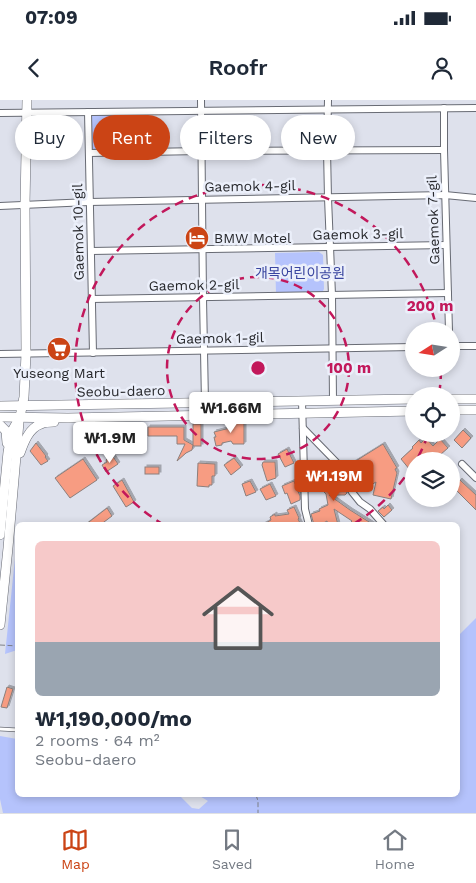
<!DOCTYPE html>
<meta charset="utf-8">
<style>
:root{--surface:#fff;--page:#f6f6f7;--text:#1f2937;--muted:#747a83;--line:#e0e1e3;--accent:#cb4415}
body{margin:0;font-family:"Work Sans","Noto Sans KR",sans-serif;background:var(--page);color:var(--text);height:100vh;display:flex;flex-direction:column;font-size:19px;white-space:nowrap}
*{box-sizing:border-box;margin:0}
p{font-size:16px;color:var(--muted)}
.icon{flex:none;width:28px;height:28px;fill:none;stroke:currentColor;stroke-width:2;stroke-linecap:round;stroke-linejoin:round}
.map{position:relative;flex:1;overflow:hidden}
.drawer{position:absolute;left:15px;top:422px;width:445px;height:275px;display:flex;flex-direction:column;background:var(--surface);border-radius:8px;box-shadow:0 2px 8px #0003}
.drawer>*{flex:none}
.top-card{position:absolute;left:15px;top:15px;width:446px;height:45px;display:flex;gap:10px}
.needle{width:32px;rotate:258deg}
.fabs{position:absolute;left:405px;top:222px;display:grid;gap:10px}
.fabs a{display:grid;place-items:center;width:55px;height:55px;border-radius:50%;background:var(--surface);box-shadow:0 2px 8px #0003;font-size:25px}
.price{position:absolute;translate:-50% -42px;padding:0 11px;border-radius:5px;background:#fff;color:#222;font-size:16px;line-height:32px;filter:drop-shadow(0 1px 2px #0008)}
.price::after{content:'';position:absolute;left:50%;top:30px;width:15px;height:11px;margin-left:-8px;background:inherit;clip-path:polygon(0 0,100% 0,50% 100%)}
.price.active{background:var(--accent);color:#fff}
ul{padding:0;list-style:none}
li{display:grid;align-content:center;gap:10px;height:265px;padding:0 20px}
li+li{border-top:1px solid var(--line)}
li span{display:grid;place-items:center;height:155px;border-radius:8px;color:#555}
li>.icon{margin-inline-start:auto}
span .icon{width:90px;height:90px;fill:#fffc;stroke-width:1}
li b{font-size:21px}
.pill{padding:0 18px;border-radius:22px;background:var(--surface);box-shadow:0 2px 8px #0003;font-size:18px;line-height:45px}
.pill.active{background:var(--accent);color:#fff}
.status{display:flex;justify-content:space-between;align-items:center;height:35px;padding:0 25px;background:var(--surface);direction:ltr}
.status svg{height:14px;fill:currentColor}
header{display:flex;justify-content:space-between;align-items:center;height:65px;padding:0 20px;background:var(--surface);font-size:22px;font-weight:600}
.dock{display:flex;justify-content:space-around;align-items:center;height:70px;border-top:1px solid var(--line);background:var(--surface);font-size:14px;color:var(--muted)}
.dock a{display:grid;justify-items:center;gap:2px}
.dock .active{color:var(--accent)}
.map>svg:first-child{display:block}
.green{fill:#b5c3fc}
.building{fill:#f79c82;stroke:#8b7f7c;filter:url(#shadow)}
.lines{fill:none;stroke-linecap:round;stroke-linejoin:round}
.lane-casing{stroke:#686b74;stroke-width:4.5}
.street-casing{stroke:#686b74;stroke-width:8}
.secondary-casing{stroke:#686b74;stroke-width:10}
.path{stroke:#7f8188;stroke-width:1;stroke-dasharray:5 2.5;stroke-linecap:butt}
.lane{stroke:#fff;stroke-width:3}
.street{stroke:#fff;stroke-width:6}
.secondary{stroke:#fff;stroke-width:9}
.ring{fill:none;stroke:#c2185b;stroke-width:2.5;stroke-dasharray:9 6}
.labels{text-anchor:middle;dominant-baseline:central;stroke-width:5;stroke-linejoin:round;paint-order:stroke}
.street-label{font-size:14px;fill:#27282c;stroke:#ebeffa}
.poi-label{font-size:14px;fill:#27282c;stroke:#ebeffa;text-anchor:start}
.park-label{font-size:14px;fill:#3a46a0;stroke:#ebeffa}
.centre{fill:#c2185b;stroke:#ebeffa;stroke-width:2.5}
.ring-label{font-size:15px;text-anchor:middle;font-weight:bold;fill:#c2185b;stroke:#ebeffa;stroke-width:5;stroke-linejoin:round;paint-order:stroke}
</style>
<div class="status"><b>07:09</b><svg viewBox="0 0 49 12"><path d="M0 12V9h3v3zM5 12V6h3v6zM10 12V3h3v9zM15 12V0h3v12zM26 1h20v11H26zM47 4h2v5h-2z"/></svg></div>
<header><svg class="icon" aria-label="back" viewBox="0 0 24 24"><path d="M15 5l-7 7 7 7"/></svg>Roofr<svg class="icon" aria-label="person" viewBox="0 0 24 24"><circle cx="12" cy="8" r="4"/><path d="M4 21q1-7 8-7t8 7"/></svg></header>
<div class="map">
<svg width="476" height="713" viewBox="0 0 476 713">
<defs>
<filter id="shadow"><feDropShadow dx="2" dy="-2" stdDeviation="0" flood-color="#0004"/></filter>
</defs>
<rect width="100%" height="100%" fill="#dee1ec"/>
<g class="green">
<path d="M 90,12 L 140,12 L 140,51 L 91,51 Z"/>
<path d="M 319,152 L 323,155 L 324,189 L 322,193 L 276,193 L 275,153 Z"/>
<path d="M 16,449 L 18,449 L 17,550 L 5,554 Z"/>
<path d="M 476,518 L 476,713 L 3,713 L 0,699 L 0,636 L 17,639 L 18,695 L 179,695 L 192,708 L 199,709 L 208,701 L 198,695 L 458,695 L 458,536 Z"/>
</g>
<g class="building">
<path d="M 230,322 L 244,322 L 244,344 L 233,344 L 231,341 L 222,343 L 222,345 L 216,346 L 214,337 L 216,337 L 214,332 L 230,328 Z"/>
<rect x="193" y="324" width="8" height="22"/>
<path d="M 148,327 L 184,327 L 184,340 L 193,345 L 192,350 L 186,353 L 177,361 L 185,344 L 177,344 L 177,336 L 148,336 Z"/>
<path d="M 112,328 L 120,336 L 122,340 L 115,344 L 107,330 Z"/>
<path d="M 463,330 L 471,338 L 462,348 L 454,340 Z"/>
<path d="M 426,338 L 433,346 L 440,339 L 448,348 L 433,361 L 414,361 L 414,366 L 410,370 L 401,359 L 413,348 L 412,347 L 419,340 L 421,343 Z"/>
<path d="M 36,343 L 46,356 L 45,357 L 48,361 L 41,365 L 30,351 Z"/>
<path d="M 383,344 L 397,368 L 395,369 L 397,373 L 391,399 L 373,395 L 376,382 L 361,391 L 346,367 Z"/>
<path d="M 287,349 L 294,363 L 285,367 L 278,354 Z"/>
<path d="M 112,355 L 118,364 L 106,372 L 102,365 L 107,362 L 106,360 Z"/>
<path d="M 234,358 L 241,367 L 231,375 L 224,365 Z"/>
<path d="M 83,359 L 97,380 L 70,398 L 55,378 Z"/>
<path d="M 329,361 L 335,368 L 328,375 L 332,377 L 330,381 L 340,387 L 343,385 L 347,393 L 345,395 L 329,395 L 350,410 L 374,425 L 355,425 L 351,422 L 352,421 L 334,409 L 338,425 L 328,425 L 327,421 L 320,425 L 314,425 L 311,414 L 320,411 L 319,409 L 328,405 L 326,394 L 324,392 L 328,386 L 318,381 L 314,371 L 322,368 Z"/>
<path d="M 263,362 L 275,362 L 276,378 L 267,381 L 262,365 Z"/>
<path d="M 198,363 L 215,364 L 215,376 L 212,376 L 212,385 L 209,385 L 209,387 L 197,386 Z"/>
<rect x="145" y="367" width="14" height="7"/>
<path d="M 122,380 L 134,402 L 126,407 L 113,386 Z"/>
<path d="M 460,380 L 476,395 L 476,410 L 453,387 Z"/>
<path d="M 250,381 L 256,392 L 246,396 L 242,384 Z"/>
<path d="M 294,381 L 295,384 L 299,383 L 299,389 L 297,389 L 300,396 L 300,400 L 291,404 L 287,393 L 285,394 L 282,386 Z"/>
<path d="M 270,384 L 276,396 L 266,400 L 260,389 Z"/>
<path d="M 388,405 L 392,410 L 384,417 L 378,411 L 383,407 L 384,409 Z"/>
<path d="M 294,407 L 299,418 L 298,419 L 301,425 L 262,425 L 271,420 L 270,417 L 275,414 L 275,416 L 289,414 L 287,410 Z"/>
<path d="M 107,408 L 112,416 L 100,425 L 85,425 Z"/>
<path d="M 7,587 L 13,589 L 7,608 L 1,607 Z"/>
</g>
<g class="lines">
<g class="lane-casing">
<path id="lane" d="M 0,629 L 18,630"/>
</g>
<g class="street-casing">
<g id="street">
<path d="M 201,0 L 203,198 L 205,303"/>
<path d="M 328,0 L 327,50 L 328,98 L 332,195 L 333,301"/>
<path d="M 444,8 L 444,50 L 449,231"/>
<path d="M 88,12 L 93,253"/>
<path d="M 0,13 L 476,8"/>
<path d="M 89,53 L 201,51 L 444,50"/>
<path d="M 0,106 L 89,102 L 445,95 L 476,98"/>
<path d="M 91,151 L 446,145"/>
<path d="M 91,199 L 448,193"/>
<path d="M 451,246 L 476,246"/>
<path d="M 0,254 L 414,247"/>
<path d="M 302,301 L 305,409 L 309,425"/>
<path d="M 303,328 L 340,366 L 352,392 L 360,402 L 370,409 L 384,425"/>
<path d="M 462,364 L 476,378"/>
</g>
</g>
<g class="secondary-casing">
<g id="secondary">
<path d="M 451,299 L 476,299"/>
<path d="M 0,306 L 414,299"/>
<path d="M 451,310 L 476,310"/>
<path d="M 0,317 L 68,318 L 414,311"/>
<path d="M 0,325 L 6,331 L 7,343"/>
<path d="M 20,353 C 24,342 29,328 41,324 C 45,322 50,322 54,322"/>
<path d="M 0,435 L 8,352 L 12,331 L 20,317 L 24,297 L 26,254 L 25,105 L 27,0"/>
<path d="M 0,525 L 8,448 L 19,322"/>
</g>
</g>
<g class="path">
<path d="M 0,545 L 18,546"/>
<path d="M 256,695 L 258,701 L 258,713"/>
</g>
<use href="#lane" class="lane"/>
<use href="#street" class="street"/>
<use href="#secondary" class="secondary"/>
</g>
<g class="ring">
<circle cx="258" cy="268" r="91"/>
<path d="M441 270A183 183 0 0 1 439 295M428 335A183 183 0 0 1 416 361M413 365A183 183 0 0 1 352 425M164 425A183 183 0 1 1 437 230"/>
</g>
<defs>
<g id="hotel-disc" transform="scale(1.25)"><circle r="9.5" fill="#cb4415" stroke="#ebeffa"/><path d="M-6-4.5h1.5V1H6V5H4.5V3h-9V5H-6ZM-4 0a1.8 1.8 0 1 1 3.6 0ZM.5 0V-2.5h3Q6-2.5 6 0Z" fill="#fff"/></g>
<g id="supermarket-disc" transform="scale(1.25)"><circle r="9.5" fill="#cb4415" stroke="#ebeffa"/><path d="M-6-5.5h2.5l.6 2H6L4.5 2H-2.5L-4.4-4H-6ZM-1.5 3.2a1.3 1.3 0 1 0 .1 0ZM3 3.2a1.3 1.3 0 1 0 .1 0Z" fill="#fff"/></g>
</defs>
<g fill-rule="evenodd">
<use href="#hotel-disc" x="197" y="138"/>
<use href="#supermarket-disc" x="59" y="249"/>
</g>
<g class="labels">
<g class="street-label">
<text transform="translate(250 86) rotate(-1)">Gaemok 4-gil</text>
<text transform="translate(433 120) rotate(-92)">Gaemok 7-gil</text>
<text transform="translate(78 132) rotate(-91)">Gaemok 10-gil</text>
<text transform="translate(358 134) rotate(-1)">Gaemok 3-gil</text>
<text transform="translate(194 185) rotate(-1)">Gaemok 2-gil</text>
<text transform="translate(220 238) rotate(-1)">Gaemok 1-gil</text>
<text transform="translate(121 291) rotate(-1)">Seobu-daero</text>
</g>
<g class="poi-label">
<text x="214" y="138">BMW Motel</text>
<text x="59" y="273" text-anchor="middle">Yuseong Mart</text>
</g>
<g class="park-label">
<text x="300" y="173">개목어린이공원</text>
</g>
</g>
<circle cx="258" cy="268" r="8" class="centre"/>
<g class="ring-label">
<text x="430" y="211">200 m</text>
<text x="349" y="273">100 m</text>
</g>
</svg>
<div class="fabs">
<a><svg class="needle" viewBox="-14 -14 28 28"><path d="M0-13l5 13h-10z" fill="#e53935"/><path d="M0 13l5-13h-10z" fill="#747a83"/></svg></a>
<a><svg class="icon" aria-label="locate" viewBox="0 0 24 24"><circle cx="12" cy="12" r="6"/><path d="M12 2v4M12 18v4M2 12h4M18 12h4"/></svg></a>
<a><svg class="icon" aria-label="layers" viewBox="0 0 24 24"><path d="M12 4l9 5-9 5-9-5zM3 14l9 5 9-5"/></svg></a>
</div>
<b class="price" style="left:231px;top:334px">₩1.66M</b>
<b class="price" style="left:110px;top:364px">₩1.9M</b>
<b class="price active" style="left:334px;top:402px">₩1.19M</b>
<div class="top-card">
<a class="pill">Buy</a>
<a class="pill active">Rent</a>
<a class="pill">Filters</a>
<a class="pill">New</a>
</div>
<section class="drawer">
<ul>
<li><span style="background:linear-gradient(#f6c9c9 65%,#9aa5b1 0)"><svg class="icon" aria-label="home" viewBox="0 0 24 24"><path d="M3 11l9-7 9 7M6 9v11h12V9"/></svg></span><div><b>₩1,190,000/mo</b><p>2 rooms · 64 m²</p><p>Seobu-daero</p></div></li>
</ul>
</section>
</div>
<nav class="dock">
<a class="active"><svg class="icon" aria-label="map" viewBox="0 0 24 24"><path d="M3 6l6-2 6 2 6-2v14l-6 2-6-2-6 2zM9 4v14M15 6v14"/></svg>Map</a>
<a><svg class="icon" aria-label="saved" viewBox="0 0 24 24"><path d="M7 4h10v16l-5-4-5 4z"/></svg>Saved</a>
<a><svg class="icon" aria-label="home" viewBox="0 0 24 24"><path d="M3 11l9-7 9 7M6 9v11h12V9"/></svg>Home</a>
</nav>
